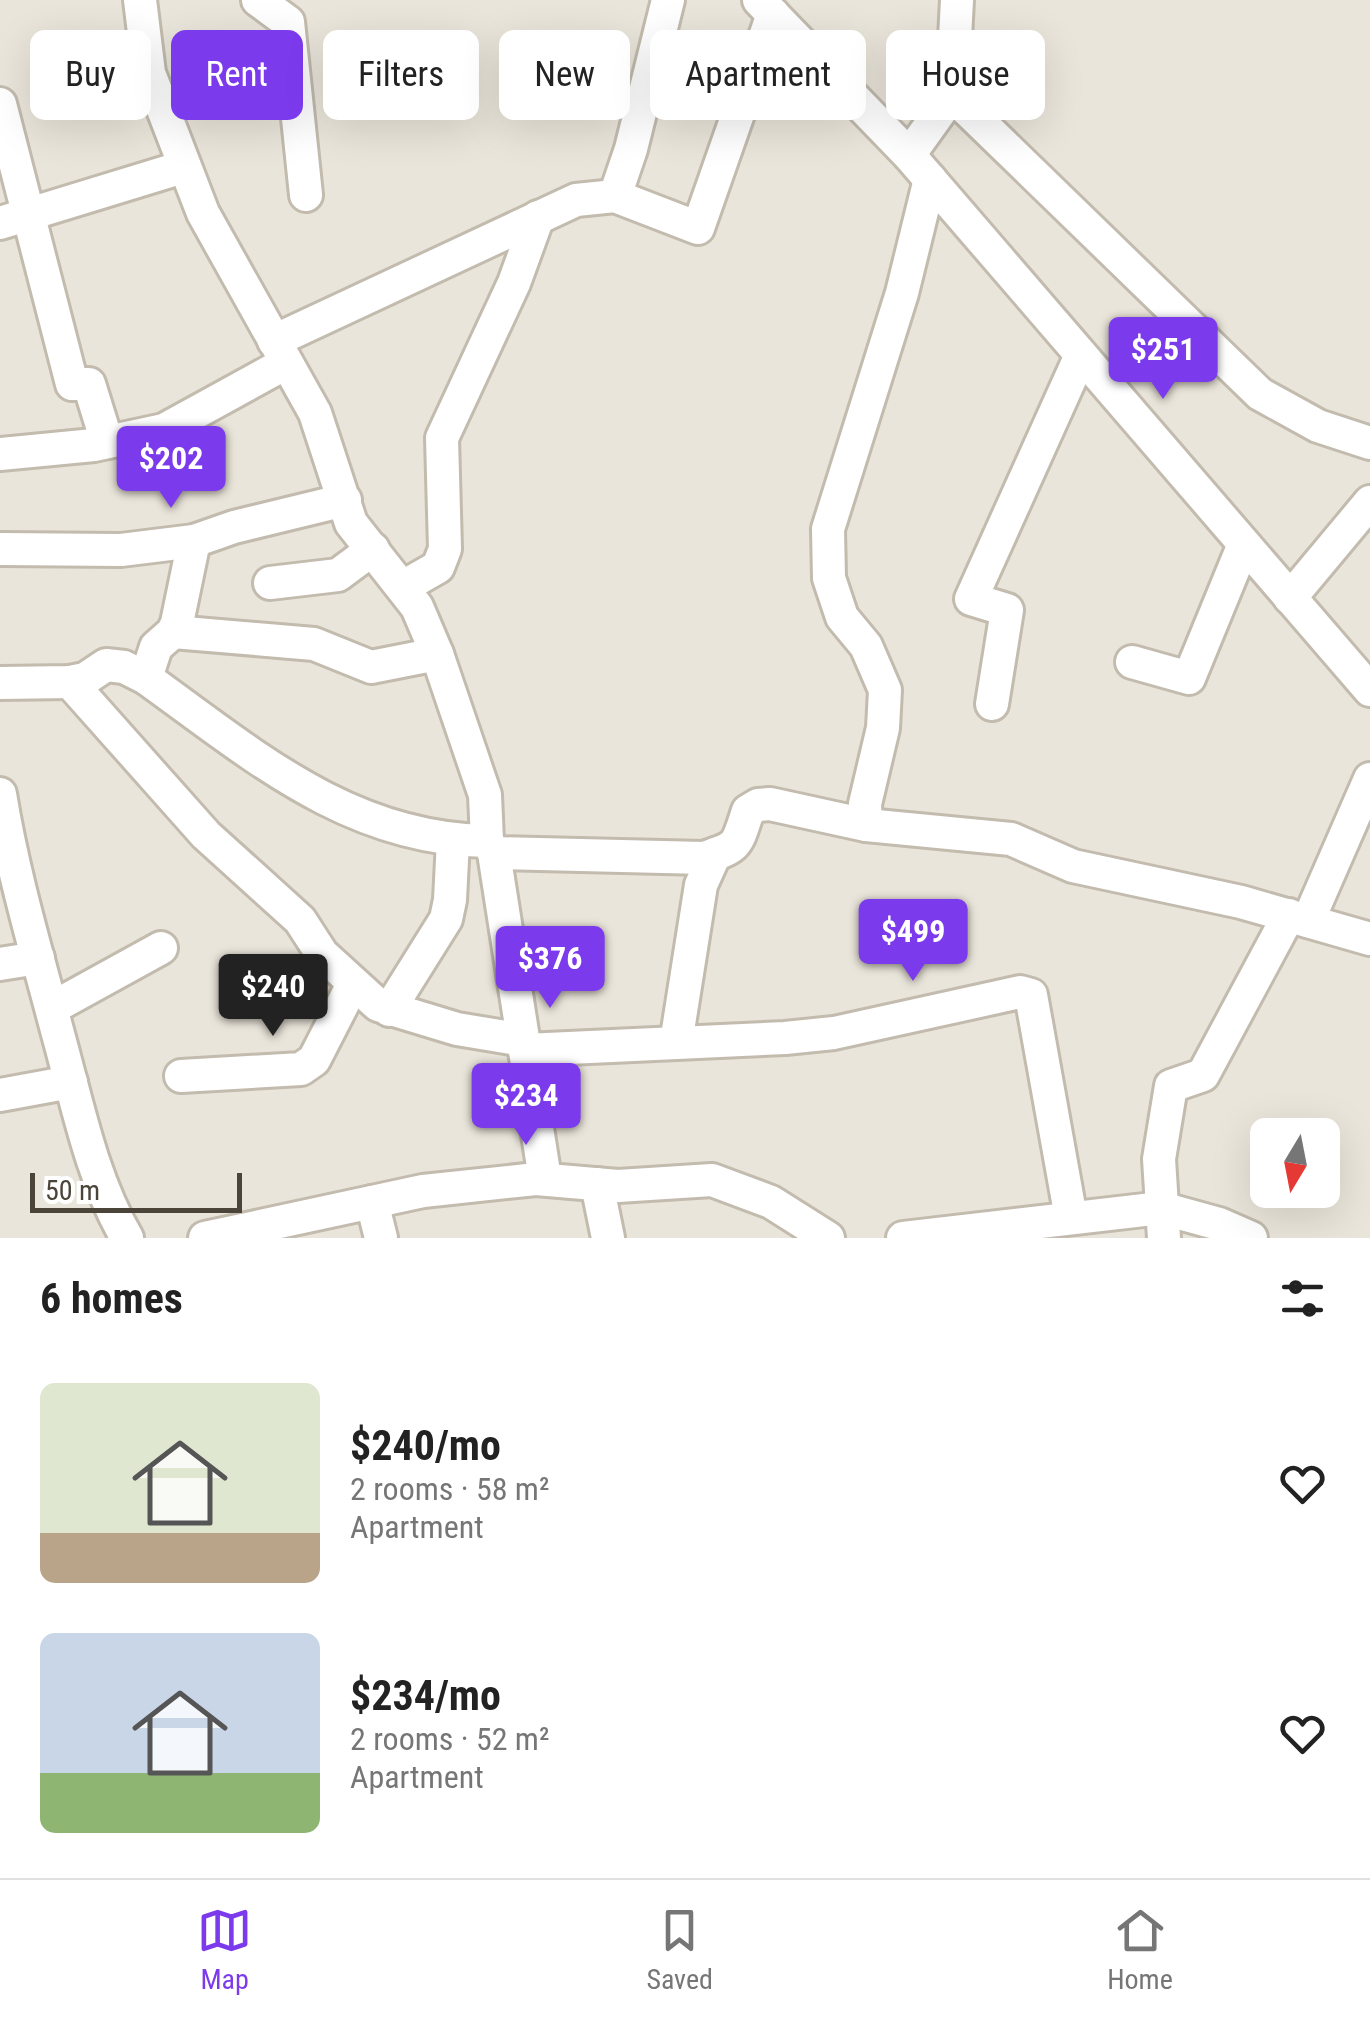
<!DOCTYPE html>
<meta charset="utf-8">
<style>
:root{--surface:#fff;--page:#f6f6f6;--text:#222;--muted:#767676;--line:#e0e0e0;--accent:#7c3aed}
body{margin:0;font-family:"Roboto Condensed",sans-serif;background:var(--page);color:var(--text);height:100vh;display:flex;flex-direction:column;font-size:38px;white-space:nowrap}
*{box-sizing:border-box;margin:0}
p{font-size:32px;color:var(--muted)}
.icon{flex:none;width:55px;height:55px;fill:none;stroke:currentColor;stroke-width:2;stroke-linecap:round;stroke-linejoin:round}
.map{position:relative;height:1238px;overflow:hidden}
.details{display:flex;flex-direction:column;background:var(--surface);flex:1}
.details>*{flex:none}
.top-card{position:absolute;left:30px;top:30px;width:1310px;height:90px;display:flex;gap:20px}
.needle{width:65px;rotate:190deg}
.buttons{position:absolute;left:1250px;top:1118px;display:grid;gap:20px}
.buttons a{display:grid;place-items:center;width:90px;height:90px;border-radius:15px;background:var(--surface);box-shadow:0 10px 40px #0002;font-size:50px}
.scale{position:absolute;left:30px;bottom:25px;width:212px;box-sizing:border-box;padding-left:10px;border:5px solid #4b4439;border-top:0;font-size:28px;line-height:35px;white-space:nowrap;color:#4b4439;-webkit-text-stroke:8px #fff;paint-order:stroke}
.price{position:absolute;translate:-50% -85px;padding:0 22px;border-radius:10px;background:var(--accent);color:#fff;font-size:32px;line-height:65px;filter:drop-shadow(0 2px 5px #0008)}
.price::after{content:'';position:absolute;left:50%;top:60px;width:30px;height:22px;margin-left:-15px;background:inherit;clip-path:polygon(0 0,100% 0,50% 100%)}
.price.selected{background:#222;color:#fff}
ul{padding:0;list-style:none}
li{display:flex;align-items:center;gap:30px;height:250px;padding:0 40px}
li span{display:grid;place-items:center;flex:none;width:280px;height:200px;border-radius:15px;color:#555}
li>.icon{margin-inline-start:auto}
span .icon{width:120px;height:120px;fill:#fffc;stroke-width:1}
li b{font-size:42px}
h2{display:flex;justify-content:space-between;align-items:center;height:120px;padding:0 40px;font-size:42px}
.chip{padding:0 35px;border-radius:15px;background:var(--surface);box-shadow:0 10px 40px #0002;font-size:35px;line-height:90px}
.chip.selected{background:var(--accent);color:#fff}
.tab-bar{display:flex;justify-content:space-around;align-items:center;height:140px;border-top:2px solid var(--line);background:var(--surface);font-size:28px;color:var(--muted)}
.tab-bar a{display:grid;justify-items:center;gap:5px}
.tab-bar .selected{color:var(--accent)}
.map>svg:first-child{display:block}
.residential{fill:#eae5da;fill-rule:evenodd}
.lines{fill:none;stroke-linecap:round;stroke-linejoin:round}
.minor-casing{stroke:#c2bbae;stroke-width:38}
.minor{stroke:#fff;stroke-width:32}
</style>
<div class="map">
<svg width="1370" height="1238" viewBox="0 0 1370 1238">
<rect width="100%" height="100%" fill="#f6f3ec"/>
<path class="residential" d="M 0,0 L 1370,0 L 1370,1238 L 0,1238 ZM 1268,1135 L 1322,1135 L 1322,1190 L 1268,1190 Z"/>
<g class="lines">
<g class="minor-casing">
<g id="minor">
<path d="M 140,0 L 149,73 L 203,213 L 315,413 L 351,523 L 417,607 L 437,654 L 485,795 L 487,841"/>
<path d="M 258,0 L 288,22 L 306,195"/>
<path d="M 759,0 L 909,155 L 1370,690"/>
<path d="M 952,95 L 1260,394 L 1318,426 L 1370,443"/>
<path d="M 0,104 L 72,384 L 89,384 L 107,442"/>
<path d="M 909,155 L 952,95 L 957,0"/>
<path d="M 615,196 L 631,149 L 668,0"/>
<path d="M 0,223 L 183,167"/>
<path d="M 274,341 L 576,200 L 615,196 L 698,228 L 773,14"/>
<path d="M 0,454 L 94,445 L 164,430 L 286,363"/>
<path d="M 0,549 L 121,550 L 194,541 L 234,527 L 345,500"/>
<path d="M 270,583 L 338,575 L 373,549"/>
<path d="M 403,587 L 438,567 L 445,549 L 442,438 L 514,283 L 538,217"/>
<path d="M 1290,598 L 1370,502"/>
<path d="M 173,632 L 314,644 L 371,667 L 437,654"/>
<path d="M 1132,662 L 1189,678 L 1244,544"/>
<path d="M 146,678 L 156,647 L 173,632 L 177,623 L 194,541"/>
<path d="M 70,682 L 206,835 L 300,920 L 322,954 L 378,1005 L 457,1029 L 523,1040"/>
<path d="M 0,683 L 70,682 L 85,679 L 106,665 L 124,667 L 146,678 C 253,755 349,839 487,841 L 494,853 L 545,1179"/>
<path d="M 992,704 L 1007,610 L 971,599 L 1081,355"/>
<path d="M 0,794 C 13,875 37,954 58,1034 C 77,1102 91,1177 127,1238"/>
<path d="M 866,825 L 865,804 L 883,728 L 885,690 L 866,646 L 842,617 L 829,578 L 828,529 L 902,293 L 930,179"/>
<path d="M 494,853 L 704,858 C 740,846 736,846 748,811 L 758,805 L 770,804 L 866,825 L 1011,839 L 1073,866 L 1241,902 L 1370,939"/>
<path d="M 1308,921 L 1370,779"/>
<path d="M 0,964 L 38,958"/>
<path d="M 52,1008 L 161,948"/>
<path d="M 389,1010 L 446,919 L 450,900 L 453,840"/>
<path d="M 676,1043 L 701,885 L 715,854"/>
<path d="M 525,1050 L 785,1038 L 834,1033 L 1020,992 L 1031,995 L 1071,1218"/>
<path d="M 181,1076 L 301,1069 L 314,1060 L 353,984"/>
<path d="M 0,1095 L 71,1082"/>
<path d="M 597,1184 L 608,1238"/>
<path d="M 372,1202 L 381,1238"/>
<path d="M 205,1238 L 423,1191 L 536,1179 L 618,1186 L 712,1180 L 771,1202 L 828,1238"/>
<path d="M 903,1238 L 1161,1208 L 1219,1224 L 1251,1238"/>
<path d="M 1164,1238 L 1159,1159 L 1171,1086 L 1203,1075 L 1289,915"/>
</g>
</g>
<use href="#minor" class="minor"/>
</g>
</svg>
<div class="buttons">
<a><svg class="needle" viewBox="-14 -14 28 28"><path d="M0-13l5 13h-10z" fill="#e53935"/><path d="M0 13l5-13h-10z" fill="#767676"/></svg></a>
</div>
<div class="scale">50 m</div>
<b class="price" style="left:1163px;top:402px">$251</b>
<b class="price" style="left:171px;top:511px">$202</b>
<b class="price" style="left:913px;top:984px">$499</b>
<b class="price" style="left:550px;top:1011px">$376</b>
<b class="price selected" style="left:273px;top:1039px">$240</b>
<b class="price" style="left:526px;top:1148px">$234</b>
<div class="top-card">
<a class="chip">Buy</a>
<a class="chip selected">Rent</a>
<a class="chip">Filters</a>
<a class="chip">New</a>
<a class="chip">Apartment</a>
<a class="chip">House</a>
</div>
</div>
<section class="details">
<h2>6 homes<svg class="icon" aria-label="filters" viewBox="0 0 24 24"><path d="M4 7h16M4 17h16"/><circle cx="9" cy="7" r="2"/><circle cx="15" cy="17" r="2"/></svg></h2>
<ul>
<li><span style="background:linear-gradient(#dfe7d0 75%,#b9a48a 0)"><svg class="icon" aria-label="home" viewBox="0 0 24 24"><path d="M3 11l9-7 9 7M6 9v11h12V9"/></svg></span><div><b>$240/mo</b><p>2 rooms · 58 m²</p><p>Apartment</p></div><svg class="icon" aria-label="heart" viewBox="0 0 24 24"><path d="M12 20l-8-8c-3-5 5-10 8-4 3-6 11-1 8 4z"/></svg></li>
<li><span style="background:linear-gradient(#c9d6e8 70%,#8fb573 0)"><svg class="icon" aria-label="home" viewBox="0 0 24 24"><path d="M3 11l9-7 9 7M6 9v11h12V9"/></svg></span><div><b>$234/mo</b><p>2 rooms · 52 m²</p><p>Apartment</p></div><svg class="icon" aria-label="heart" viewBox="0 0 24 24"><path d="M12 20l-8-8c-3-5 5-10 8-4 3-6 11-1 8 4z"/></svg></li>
</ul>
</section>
<nav class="tab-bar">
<a class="selected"><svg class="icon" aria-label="map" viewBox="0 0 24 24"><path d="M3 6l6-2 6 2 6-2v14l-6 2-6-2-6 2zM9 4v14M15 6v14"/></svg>Map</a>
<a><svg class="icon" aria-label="saved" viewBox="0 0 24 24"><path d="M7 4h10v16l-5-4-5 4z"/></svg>Saved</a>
<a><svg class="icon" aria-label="home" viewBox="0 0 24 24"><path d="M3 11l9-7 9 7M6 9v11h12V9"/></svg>Home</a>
</nav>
